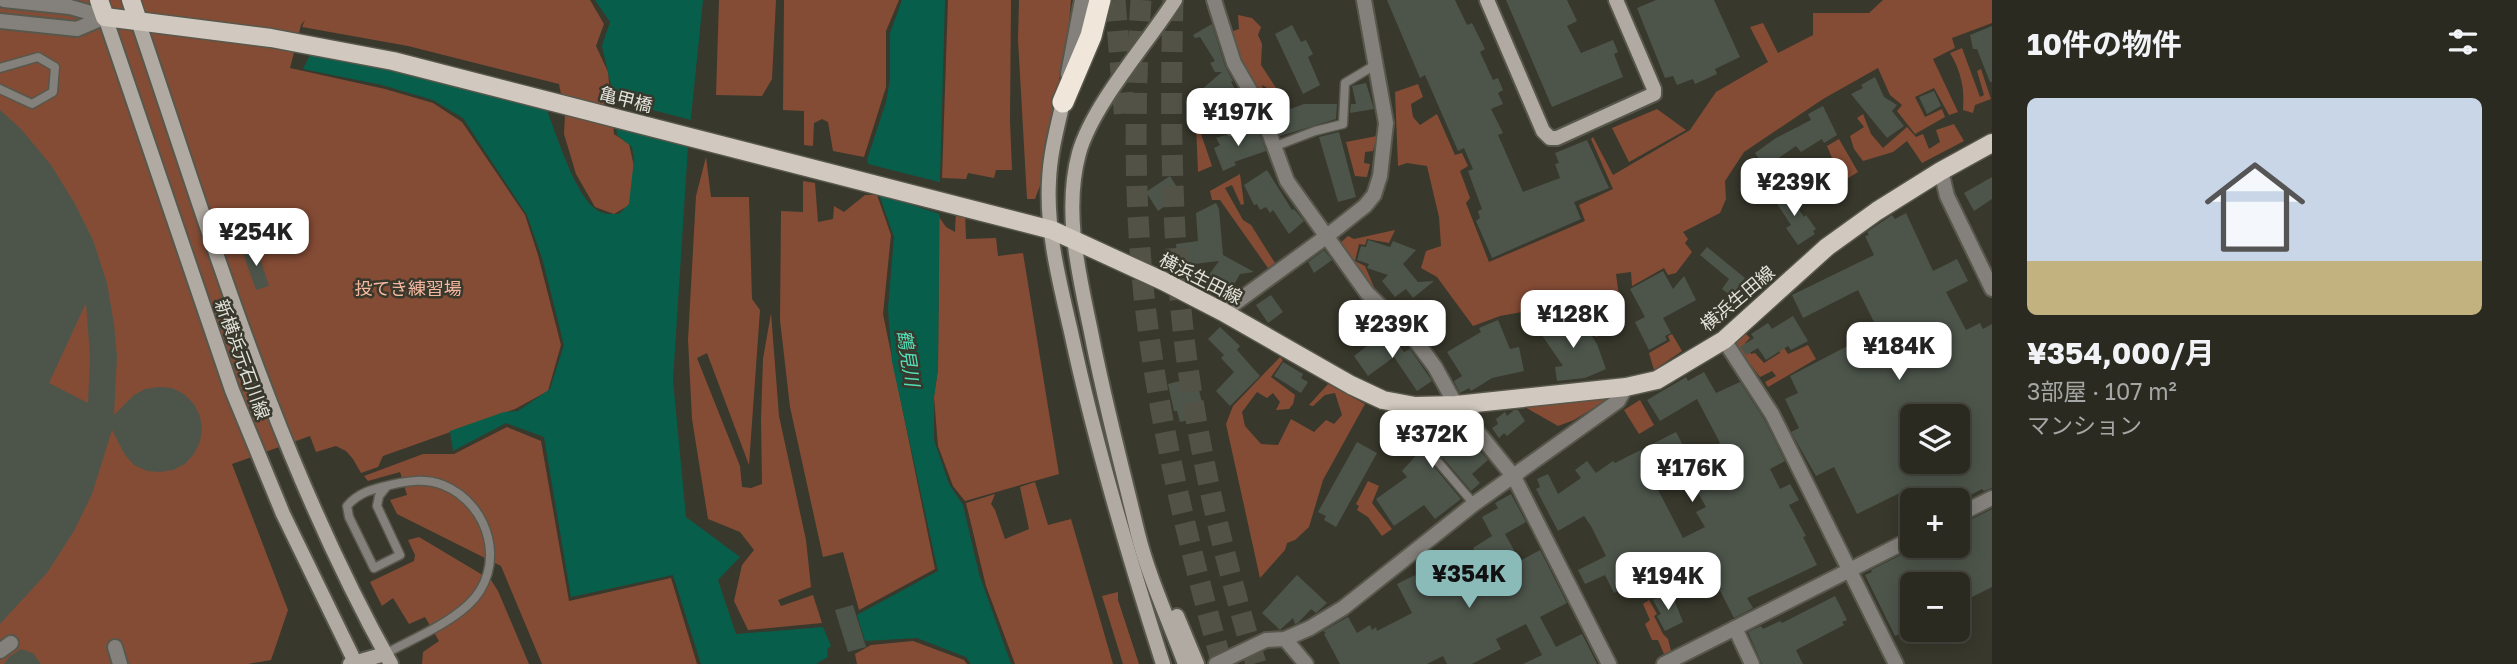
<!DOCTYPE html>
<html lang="ja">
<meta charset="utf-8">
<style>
:root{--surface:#2a2a21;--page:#36362e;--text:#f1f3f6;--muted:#a5a7a5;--line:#46463f;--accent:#8bbbb9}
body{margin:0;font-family:"Golos Text","Noto Sans JP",sans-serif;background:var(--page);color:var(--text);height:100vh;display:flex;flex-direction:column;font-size:26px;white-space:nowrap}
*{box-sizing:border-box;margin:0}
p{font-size:23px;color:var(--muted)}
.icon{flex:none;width:38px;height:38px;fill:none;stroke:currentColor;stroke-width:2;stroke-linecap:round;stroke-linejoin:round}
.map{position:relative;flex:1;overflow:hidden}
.drawer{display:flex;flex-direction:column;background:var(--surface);width:525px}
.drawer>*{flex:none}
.tools{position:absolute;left:1900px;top:404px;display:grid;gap:14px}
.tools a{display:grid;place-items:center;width:70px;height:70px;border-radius:10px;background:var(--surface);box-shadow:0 4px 18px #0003,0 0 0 2px var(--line);font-size:35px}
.price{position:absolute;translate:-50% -60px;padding:0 16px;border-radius:14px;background:#fff;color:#222;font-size:23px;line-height:46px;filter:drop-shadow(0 2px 4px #0008)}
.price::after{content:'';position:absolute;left:50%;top:42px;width:21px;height:16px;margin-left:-10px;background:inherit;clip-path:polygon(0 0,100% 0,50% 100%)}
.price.active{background:var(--accent);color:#111}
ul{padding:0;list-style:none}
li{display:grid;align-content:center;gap:14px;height:371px;padding:0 35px}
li+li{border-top:2px solid var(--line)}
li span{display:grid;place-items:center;height:217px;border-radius:10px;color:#555}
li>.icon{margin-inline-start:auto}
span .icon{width:126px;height:126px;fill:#fffc;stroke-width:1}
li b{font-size:30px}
h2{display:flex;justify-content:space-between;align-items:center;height:84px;padding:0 35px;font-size:30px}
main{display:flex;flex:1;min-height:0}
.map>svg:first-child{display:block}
.green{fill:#854c35}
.water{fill:#075f4b}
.pier{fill:#38382c}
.building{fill:#4d554b;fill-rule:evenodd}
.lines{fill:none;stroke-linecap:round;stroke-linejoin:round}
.highway-tunnel{stroke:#525246;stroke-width:21;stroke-dasharray:21 10;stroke-linecap:butt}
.lane-casing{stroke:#57574c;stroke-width:11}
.street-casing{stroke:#57574c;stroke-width:18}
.secondary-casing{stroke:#57574c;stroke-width:18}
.primary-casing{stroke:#57574c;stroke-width:21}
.highway-casing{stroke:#57574c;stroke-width:24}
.lane{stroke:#84807b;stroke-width:8}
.street{stroke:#84807b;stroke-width:14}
.secondary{stroke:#b0aaa2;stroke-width:14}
.primary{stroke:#d1c9bf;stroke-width:18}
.highway{stroke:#f0e6da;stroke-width:21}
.labels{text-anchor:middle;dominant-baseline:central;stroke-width:5;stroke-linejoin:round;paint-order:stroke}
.street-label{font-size:18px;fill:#e3e3dc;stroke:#38382c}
.park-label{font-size:18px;fill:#f5b79f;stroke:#38382c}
.water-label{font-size:19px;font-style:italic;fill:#52deb8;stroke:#38382c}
</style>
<main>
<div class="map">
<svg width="1992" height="664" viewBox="0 0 1992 664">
<rect width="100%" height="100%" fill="#38382c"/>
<g class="green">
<path d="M 0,0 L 590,0 L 604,24 L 596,46 L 608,72 L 614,134 L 629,144 L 634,166 L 631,204 L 614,214 L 595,207 L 576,174 L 564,134 L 565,115 L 559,84 L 408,46 L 302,27 L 305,20 L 301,25 L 290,68 L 385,89 L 433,103 L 462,122 L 525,215 L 538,255 L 561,345 L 548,391 L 515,409 L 383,456 L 378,467 L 361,473 L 353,459 L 346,451 L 336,446 L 316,452 L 310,436 L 232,464 L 288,610 L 271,660 L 248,664 L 0,664 Z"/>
<path d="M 719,0 L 776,0 L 772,79 L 762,96 L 716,95 Z"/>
<path d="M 784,0 L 899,0 L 886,31 L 886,87 L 864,157 L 833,151 L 828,122 L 822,119 L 814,123 L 813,146 L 804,145 L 804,111 L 783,110 Z"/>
<path d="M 948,0 L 1011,0 L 1010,121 L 1012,170 L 996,170 L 994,178 L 968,173 L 966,179 L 942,178 Z"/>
<path d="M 1019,0 L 1071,0 L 1068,35 L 1060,70 L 1058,96 L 1045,172 L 1035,199 L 1027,199 L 1018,40 Z"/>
<path d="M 1883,0 L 1992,0 L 1992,23 L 1952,38 L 1955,48 L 1933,59 L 1958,112 L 1949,115 L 1934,88 L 1915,97 L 1925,117 L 1942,109 L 1945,117 L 1915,134 L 1897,111 L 1902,105 L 1890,95 L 1878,68 L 1823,99 L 1744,152 L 1725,181 L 1726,199 L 1720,213 L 1683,232 L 1688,239 L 1685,243 L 1692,252 L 1676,273 L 1668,275 L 1664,268 L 1632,286 L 1631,272 L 1616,274 L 1623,325 L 1617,330 L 1596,337 L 1584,320 L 1575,322 L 1570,315 L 1590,304 L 1597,320 L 1614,314 L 1605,294 L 1536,326 L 1528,311 L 1500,316 L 1473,326 L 1437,277 L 1421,268 L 1426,251 L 1441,246 L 1439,217 L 1427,166 L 1407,163 L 1398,166 L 1395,92 L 1418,84 L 1423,97 L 1411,104 L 1413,117 L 1420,125 L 1437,114 L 1455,155 L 1462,153 L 1468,166 L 1460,171 L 1470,198 L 1466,203 L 1489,262 L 1585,221 L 1579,205 L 1613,189 L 1591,139 L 1593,137 L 1613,175 L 1690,130 L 1716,92 L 1768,62 L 1750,27 L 1763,23 L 1778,53 L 1813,35 L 1813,13 L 1869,13 Z"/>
<path d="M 1238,15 L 1252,18 L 1261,27 L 1258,35 L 1262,44 L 1261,65 L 1278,91 L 1282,105 L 1275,110 L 1267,88 L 1262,85 L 1271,115 L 1267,117 L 1237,58 L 1230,32 L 1239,29 Z"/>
<path d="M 1962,48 L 1980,97 L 1984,95 L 1977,71 L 1981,69 L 1991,99 L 1975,105 L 1973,113 L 1963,110 C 1965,89 1961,71 1950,53 Z"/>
<path d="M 1195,102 L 1205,114 L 1199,128 L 1212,166 L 1198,172 Z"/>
<path d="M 1657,109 L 1686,130 L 1629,162 L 1612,128 Z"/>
<path d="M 1863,114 L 1871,134 L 1883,148 L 1907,127 L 1916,137 L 1923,134 L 1929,149 L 1940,142 L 1936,130 L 1954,124 L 1964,141 L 1922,163 L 1907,141 L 1893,152 L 1863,161 L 1854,149 L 1850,136 L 1864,127 L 1857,118 Z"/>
<path d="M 1377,136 L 1373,151 L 1365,152 L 1364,163 L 1370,164 L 1367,177 L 1355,176 L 1346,142 Z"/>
<path d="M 1839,139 L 1858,172 L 1842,182 L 1827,146 Z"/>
<path d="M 706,157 L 711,197 L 749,197 L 752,299 L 760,310 L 749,465 L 707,353 L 697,358 L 740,466 L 742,487 L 751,488 L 762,484 L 761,420 L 763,359 L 771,313 L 779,416 L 806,540 L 811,587 L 778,600 L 781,606 L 813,595 L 822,623 L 748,630 L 734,601 L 742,565 L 754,550 L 740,532 L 708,519 L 692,419 L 688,340 L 696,196 Z"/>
<path d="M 1240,174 L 1244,204 L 1241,205 L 1232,185 L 1225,188 L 1243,220 L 1251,225 L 1275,263 L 1268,268 L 1220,200 L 1212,200 L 1210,191 Z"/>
<path d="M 803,181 L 815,183 L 818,222 L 833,219 L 834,206 L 844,212 L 865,195 L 877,195 L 891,235 L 883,314 L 935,569 L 859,610 L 843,552 L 823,557 L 790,407 L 780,320 L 781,211 L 803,212 Z"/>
<path d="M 956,210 L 965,211 L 966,239 L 996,238 L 998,256 L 1023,253 L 1059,474 L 965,501 L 953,486 L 938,446 L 934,397 L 938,369 L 939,217 L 946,227 L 955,232 Z"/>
<path d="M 1395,230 L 1389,243 L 1367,239 L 1365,245 L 1359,244 L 1355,261 L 1365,266 L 1380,301 L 1339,244 L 1348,236 L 1354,239 Z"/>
<path d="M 1672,334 L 1682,351 L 1654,370 L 1649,353 L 1670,341 L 1668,336 Z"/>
<path d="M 1746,334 L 1750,338 L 1745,343 L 1751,354 L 1755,353 L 1764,363 L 1780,353 L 1779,348 L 1783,346 L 1788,354 L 1808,345 L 1816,359 L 1768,387 L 1765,382 L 1776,376 L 1772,371 L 1760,377 L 1736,346 L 1737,339 Z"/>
<path d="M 1280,357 L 1283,360 L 1271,377 L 1295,395 L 1293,404 L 1289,409 L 1276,410 L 1280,402 L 1273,393 L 1267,398 L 1257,392 L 1242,412 L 1245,426 L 1261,444 L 1278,445 L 1291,419 L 1314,432 L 1326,420 L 1334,424 L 1342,415 L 1335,393 L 1325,395 L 1313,406 L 1309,405 L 1328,384 L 1365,404 L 1323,480 L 1309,527 L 1295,540 L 1287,543 L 1285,550 L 1260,578 L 1226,424 L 1233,406 Z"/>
<path d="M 1607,395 L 1608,399 L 1574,420 L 1558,426 L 1523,406 Z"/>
<path d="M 1640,400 L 1654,425 L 1639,434 L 1624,410 Z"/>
<path d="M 507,427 L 541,441 L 569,601 L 671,578 L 697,664 L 542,664 L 501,566 L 397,514 L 390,500 L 407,495 L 400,472 L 368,481 L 364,476 L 423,454 L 454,454 Z"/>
<path d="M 1368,481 L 1379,486 L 1372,503 L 1392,529 L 1382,536 L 1368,517 L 1357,510 L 1359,506 L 1356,504 Z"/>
<path d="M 1035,482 L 1048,525 L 1071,519 L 1113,664 L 1015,664 L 986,586 L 966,503 L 995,494 L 991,504 L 995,510 L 1005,539 L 1029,529 L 1020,487 Z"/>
<path d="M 419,537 L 491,580 L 498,591 L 529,664 L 422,664 L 423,652 L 439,641 L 425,617 L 409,624 L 393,598 L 382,606 L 370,582 L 414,561 L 415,555 L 408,540 Z"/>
<path d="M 1118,592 L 1118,600 L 1139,664 L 1123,664 L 1102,596 Z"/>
<path d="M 1649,600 L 1657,614 L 1654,616 L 1663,634 L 1668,639 L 1671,651 L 1664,654 L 1658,640 L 1652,640 L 1645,624 L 1650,620 L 1643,604 Z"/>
<path d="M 913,641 L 964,660 L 967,664 L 857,664 L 855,654 L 871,645 Z"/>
</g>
<g class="water">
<path d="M 595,0 L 703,0 L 688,147 L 673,380 L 686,517 L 740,557 L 718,580 L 736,634 L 823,627 L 831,646 L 827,649 L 828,657 L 816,664 L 701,664 L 673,575 L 571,597 L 544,437 L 506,423 L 453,451 L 450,431 L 504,412 L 518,411 L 550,389 L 564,345 L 543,261 L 527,215 L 463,118 L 433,100 L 382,85 L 303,69 L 310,55 L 385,69 L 547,110 C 556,134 576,198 597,210 C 604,215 611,214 619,214 L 629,204 L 634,159 L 632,147 L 617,135 L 613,94 L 602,46 L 610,22 Z"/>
<path d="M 902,0 L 945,0 L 940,180 L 938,369 L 934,397 L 934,440 L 949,484 L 963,505 L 979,574 L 1011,664 L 971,664 L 966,657 L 917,638 L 865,641 L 857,615 L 938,571 L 892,362 L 888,309 L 894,237 L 867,160 L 886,102 L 890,80 L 890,33 Z"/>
</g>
<g class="pier">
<path d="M 610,99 L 695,121 L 692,146 L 613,126 Z"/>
<path d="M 864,163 L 943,183 L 943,215 L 875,193 Z"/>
</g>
<g class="building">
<path d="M 1387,0 L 1455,0 L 1467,25 L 1472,23 L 1485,49 L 1480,52 L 1493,80 L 1498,78 L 1503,90 L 1498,93 L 1503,104 L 1491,109 L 1503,133 L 1498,135 L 1523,192 L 1560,178 L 1555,164 L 1559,163 L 1555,153 L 1587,140 L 1609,188 L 1574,202 L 1581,219 L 1492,258 L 1476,221 L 1480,218 L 1478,211 L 1482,209 L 1468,171 L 1473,169 L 1464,148 L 1458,151 L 1425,75 L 1420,78 Z"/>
<path d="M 1506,0 L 1567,0 L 1577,21 L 1567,26 L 1581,53 L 1613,40 L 1618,52 L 1614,54 L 1623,77 L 1552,107 Z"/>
<path d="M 1656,0 L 1714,0 L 1740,57 L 1715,69 L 1717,74 L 1695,84 L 1693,79 L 1677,85 L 1673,76 L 1665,78 L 1637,8 Z"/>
<path d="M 1212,24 L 1225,66 L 1233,81 L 1231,82 L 1252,118 L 1232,125 L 1201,90 L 1222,72 L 1215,72 L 1210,63 L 1215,61 L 1200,37 L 1195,38 L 1193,35 Z"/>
<path d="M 1292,25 L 1301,42 L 1306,40 L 1313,54 L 1308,57 L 1320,85 L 1303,94 L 1275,34 Z"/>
<path d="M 1992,26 L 1992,82 L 1990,82 L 1977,49 L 1973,49 L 1970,35 Z"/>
<path d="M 1875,77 L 1884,97 L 1897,105 L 1892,111 L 1904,126 L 1887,138 L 1851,94 L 1863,88 L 1861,85 Z"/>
<path d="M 1366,83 L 1374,109 L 1350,113 L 1351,104 L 1356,104 L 1352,86 Z"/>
<path d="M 1934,91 L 1941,106 L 1927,114 L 1919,97 Z"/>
<path d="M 1304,104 L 1337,104 L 1336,119 L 1280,136 L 1276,124 L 1282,122 L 1279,113 Z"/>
<path d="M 1823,106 L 1837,135 L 1824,143 L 1822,139 L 1801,152 L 1796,146 L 1773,162 L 1770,159 L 1762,164 L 1755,153 L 1776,138 L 1811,120 L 1808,114 Z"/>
<path d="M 0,110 L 21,129 L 51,165 L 74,202 L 93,240 L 107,283 L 114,324 L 117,356 L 114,415 L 134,395 L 145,389 L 159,387 L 172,388 L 184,394 L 194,404 L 200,416 L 202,429 L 200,442 L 194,454 L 185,464 L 173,470 L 160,472 L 147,471 L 134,465 L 125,455 L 112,430 L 92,494 L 74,531 L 47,573 L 0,624 ZM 86,303 L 90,356 L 88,403 L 49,383 Z"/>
<path d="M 1258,129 L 1266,151 L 1234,162 L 1236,165 L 1223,171 L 1214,148 L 1220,145 L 1216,138 L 1225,135 L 1233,138 Z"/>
<path d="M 1339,132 L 1356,197 L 1338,202 L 1319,137 Z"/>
<path d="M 1267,170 L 1292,210 L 1294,209 L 1304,221 L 1289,234 L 1273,210 L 1270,213 L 1266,207 L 1260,210 L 1257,204 L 1254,205 L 1244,185 Z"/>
<path d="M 1170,176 L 1178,189 L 1175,191 L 1179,196 L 1158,211 L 1146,192 Z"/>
<path d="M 1992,177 L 1992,199 L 1974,211 L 1964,193 Z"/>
<path d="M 1784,187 L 1804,217 L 1806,215 L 1816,229 L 1813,231 L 1815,234 L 1798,245 L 1786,228 L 1791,225 L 1772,196 Z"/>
<path d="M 1216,203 L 1219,209 L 1223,255 L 1254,272 L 1240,274 L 1229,293 L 1206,279 L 1219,261 L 1178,266 L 1176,244 L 1198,241 L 1196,213 Z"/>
<path d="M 1906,213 L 1933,271 L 1957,259 L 1968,281 L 1946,292 L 1966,330 L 1980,323 L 1983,329 L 1992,324 L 1992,488 L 1984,491 L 1982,489 L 1961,500 L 1914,500 L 1908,489 L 1857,514 L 1834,467 L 1816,476 L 1791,432 L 1799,428 L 1785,399 L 1798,393 L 1790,376 L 1878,330 L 1858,290 L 1803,318 L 1792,295 L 1874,255 L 1865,236 L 1869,235 L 1867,232 L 1892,215 L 1895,219 ZM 1913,416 L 1958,416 L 1958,462 L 1913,462 Z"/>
<path d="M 1368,240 L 1390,247 L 1393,241 L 1416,250 L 1403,264 L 1418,282 L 1434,281 L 1413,298 L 1406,289 L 1395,297 L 1382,281 L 1388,275 L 1367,268 L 1369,264 L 1357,260 L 1361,246 L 1366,247 Z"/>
<path d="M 256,246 L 269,286 L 256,290 L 242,250 Z"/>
<path d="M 1707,247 L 1745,278 L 1731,296 L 1722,289 L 1729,279 L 1700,255 Z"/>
<path d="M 1324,250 L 1332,260 L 1314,273 L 1308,262 Z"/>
<path d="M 1663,271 L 1673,289 L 1684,276 L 1696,300 L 1663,318 L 1671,333 L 1665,336 L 1667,340 L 1649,350 L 1635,322 L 1645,317 L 1630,289 Z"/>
<path d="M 1271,295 L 1283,312 L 1268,323 L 1256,305 Z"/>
<path d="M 1568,315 L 1575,326 L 1582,321 L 1597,344 L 1606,369 L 1585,378 L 1557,381 L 1555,367 L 1563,366 L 1539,331 Z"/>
<path d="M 1793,316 L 1808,341 L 1791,350 L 1788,346 L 1766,360 L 1758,348 L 1746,355 L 1740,347 L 1754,338 L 1751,334 L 1768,323 L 1772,329 Z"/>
<path d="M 1498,320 L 1510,349 L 1519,347 L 1524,371 L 1492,378 L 1471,391 L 1469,388 L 1460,393 L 1454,381 L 1462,376 L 1447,352 L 1481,332 L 1479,328 Z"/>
<path d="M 1220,327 L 1240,346 L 1237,350 L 1260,376 L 1230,406 L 1216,391 L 1234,372 L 1221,358 L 1224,355 L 1208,339 Z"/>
<path d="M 1388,330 L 1404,352 L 1410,349 L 1432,381 L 1417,391 L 1394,357 L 1368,376 L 1354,356 Z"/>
<path d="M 1283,362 L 1303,374 L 1301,378 L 1308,382 L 1301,393 L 1274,376 Z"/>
<path d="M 1704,372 L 1716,393 L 1740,382 L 1764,419 L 1785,461 L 1770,469 L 1780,489 L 1790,484 L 1799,500 L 1789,505 L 1806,536 L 1803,537 L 1817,565 L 1747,598 L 1753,608 L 1734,618 L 1709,569 L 1664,591 L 1654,573 L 1614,593 L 1605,575 L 1585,584 L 1578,570 L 1606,556 L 1591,526 L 1584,516 L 1558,531 L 1536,489 L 1540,487 L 1537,479 L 1548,474 L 1558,494 L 1581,478 L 1575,470 L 1587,461 L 1596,473 L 1613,461 L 1615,463 L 1676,432 L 1687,453 L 1692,450 L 1695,456 L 1720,443 L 1697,399 L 1660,421 L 1647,400 L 1686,377 L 1688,381 ZM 1684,468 L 1706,507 L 1696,512 L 1705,527 L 1683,538 L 1655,484 Z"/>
<path d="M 1196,377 L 1205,416 L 1180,422 L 1177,411 L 1174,411 L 1168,384 Z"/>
<path d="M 1514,410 L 1518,410 L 1525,421 L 1507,436 L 1504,433 L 1499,438 L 1492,428 L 1498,424 L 1496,419 L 1505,412 L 1507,416 Z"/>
<path d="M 1408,416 L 1417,417 L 1424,429 L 1440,426 L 1451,416 L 1488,460 L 1472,474 L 1480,483 L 1471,491 L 1443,458 L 1435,458 L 1433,461 L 1434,467 L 1461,499 L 1435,519 L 1424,505 L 1394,526 L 1376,499 L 1407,477 L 1402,471 L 1419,452 L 1400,421 Z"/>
<path d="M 1357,442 L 1377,453 L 1336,527 L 1324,520 L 1326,516 L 1318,512 Z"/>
<path d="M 1511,494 L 1526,522 L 1505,534 L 1520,561 L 1540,550 L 1567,603 L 1540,617 L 1556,647 L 1582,634 L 1597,664 L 1523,664 L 1542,655 L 1526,624 L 1496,639 L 1501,649 L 1472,664 L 1447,664 L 1443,656 L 1427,664 L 1340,664 L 1324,634 L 1326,633 L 1323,631 L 1348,617 L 1357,633 L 1370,625 L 1372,630 L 1376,627 L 1377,631 L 1412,613 L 1397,584 L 1415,575 L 1421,588 L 1478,558 L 1473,548 L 1492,536 L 1482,517 L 1498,508 L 1495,503 Z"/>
<path d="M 1992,509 L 1992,587 L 1958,604 L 1958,584 L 1913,584 L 1913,627 L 1895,636 L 1865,575 L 1872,572 L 1871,570 L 1919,546 L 1924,546 L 1927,551 L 1936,546 L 1958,546 L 1958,526 Z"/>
<path d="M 1297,575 L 1327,603 L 1316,613 L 1311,609 L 1298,623 L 1295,624 L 1293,618 L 1280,630 L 1262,613 Z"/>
<path d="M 1671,592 L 1683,622 L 1665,631 L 1657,616 L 1661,614 L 1653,600 Z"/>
<path d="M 1835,596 L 1847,620 L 1842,622 L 1844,625 L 1796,650 L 1803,664 L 1762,664 L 1748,632 L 1761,626 L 1763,629 L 1780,621 L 1782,623 Z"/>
<path d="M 853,605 L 866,647 L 848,652 L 835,610 Z"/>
<path d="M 21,649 L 33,653 L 41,664 L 4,664 L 9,657 Z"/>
</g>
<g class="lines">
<g class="highway-tunnel">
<path d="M 1115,0 L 1125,121"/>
<path d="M 1141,0 C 1134,99 1134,198 1144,296 C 1158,421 1188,544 1222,664"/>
<path d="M 1173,0 C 1170,118 1171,237 1186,354 C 1200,459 1225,563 1256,664"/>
</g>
<g class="lane-casing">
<g id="lane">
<path d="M 0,68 L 38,57 L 55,67 L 53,92 L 32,104 L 0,89"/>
<path d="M 1231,132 L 1264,120"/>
<path d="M 1273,147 L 1315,131 L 1343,124 L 1345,83 L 1375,65"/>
<path d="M 1439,463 L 1474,504"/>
<path d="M 385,654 C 412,639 445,626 468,605 C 508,568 490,504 443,485 C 425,478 407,481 390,485 C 373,489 359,492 347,506 L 349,517 L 374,568 L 400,555 L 377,506 L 379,496 L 387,486"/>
</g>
</g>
<g class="street-casing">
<g id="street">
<path d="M 4,0 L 70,7 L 105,17"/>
<path d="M 1214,0 L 1234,63 L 1260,108 L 1287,181 L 1367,293 L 1415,340 L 1435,367 L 1456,405 L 1514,477 L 1609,664"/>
<path d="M 0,21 L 77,29 L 105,17"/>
<path d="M 1068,74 L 1082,0"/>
<path d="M 1941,171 L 1947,196 L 1992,289"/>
<path d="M 1223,312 L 1327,236 L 1365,206 L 1374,195 L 1380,176 L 1386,123 L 1364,0"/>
<path d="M 1724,340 L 1772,414 L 1896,664"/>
<path d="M 1958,515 L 1992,498"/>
<path d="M 1735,628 L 1752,664"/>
<path d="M 1285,639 L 1306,664"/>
<path d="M 115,647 L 120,664"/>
<path d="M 0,651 L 11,643"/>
<path d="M 1216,664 L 1266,640 L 1285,639 L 1310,628 L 1343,608 L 1474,504 L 1618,401 L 1626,387"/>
<path d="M 1664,664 L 1913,538"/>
</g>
</g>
<g class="secondary-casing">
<g id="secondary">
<path d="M 1175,0 C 1147,44 1093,104 1079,153 C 1063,212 1079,274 1091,332 C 1104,400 1122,467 1138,534 C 1149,578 1169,621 1185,664"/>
<path d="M 1487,0 L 1543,131 L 1550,138 L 1557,138 L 1654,94 L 1654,89 L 1616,0"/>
<path d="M 105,17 L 232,390 L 283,514 L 356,664"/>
<path d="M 138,21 C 212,239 278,462 391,664"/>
<path d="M 1063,102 C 1057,128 1050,154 1049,181 C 1046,231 1060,284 1071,332 C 1095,444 1128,555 1163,664"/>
<path d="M 1177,616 L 1197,664"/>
<path d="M 350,664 L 385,654"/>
</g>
</g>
<g class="primary-casing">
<g id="primary">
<path d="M 99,0 L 105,17 L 271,38 L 393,61 L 1052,230 L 1163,281 L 1223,312 L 1351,385 L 1383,400 L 1415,406 L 1456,405 L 1626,387 L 1657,380 L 1724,340 L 1827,247 L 1877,211 L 1941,171 L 1992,143"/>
<path d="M 131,0 L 138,21"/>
</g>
</g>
<g class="highway-casing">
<path id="highway" d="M 1063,102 L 1091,36 L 1100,0"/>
</g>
<use href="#lane" class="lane"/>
<use href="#street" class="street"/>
<use href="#secondary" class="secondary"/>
<use href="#primary" class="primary"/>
<use href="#highway" class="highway"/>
</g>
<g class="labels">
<g class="street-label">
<text transform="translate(626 99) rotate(14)">亀甲橋</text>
<text transform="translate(1201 278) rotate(27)">横浜生田線</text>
<text transform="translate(1737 298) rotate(-40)">横浜生田線</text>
<text transform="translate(243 359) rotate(70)">新横浜元石川線</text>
</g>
<g class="park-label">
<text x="408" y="288">投てき練習場</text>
</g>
<g class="water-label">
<text transform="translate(909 358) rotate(81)">鶴見川</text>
</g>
</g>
</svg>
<div class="tools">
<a><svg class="icon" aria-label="layers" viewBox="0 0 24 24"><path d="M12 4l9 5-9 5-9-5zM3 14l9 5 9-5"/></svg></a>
<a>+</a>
<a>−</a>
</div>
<b class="price" style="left:1238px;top:148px">¥197K</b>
<b class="price" style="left:1794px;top:218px">¥239K</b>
<b class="price" style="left:256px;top:268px">¥254K</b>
<b class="price" style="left:1573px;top:350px">¥128K</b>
<b class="price" style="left:1392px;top:360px">¥239K</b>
<b class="price" style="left:1899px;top:382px">¥184K</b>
<b class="price" style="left:1432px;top:470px">¥372K</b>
<b class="price" style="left:1692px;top:504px">¥176K</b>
<b class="price active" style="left:1469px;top:610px">¥354K</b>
<b class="price" style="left:1668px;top:612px">¥194K</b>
</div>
<section class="drawer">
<h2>10件の物件<svg class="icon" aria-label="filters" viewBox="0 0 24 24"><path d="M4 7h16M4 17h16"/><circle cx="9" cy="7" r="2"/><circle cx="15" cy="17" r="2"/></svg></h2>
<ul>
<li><span style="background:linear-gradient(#c9d6e8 75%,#c2b280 0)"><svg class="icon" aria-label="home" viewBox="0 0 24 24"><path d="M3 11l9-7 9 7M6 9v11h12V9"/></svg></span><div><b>¥354,000/月</b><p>3部屋 · 107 m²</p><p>マンション</p></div></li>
</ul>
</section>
</main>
